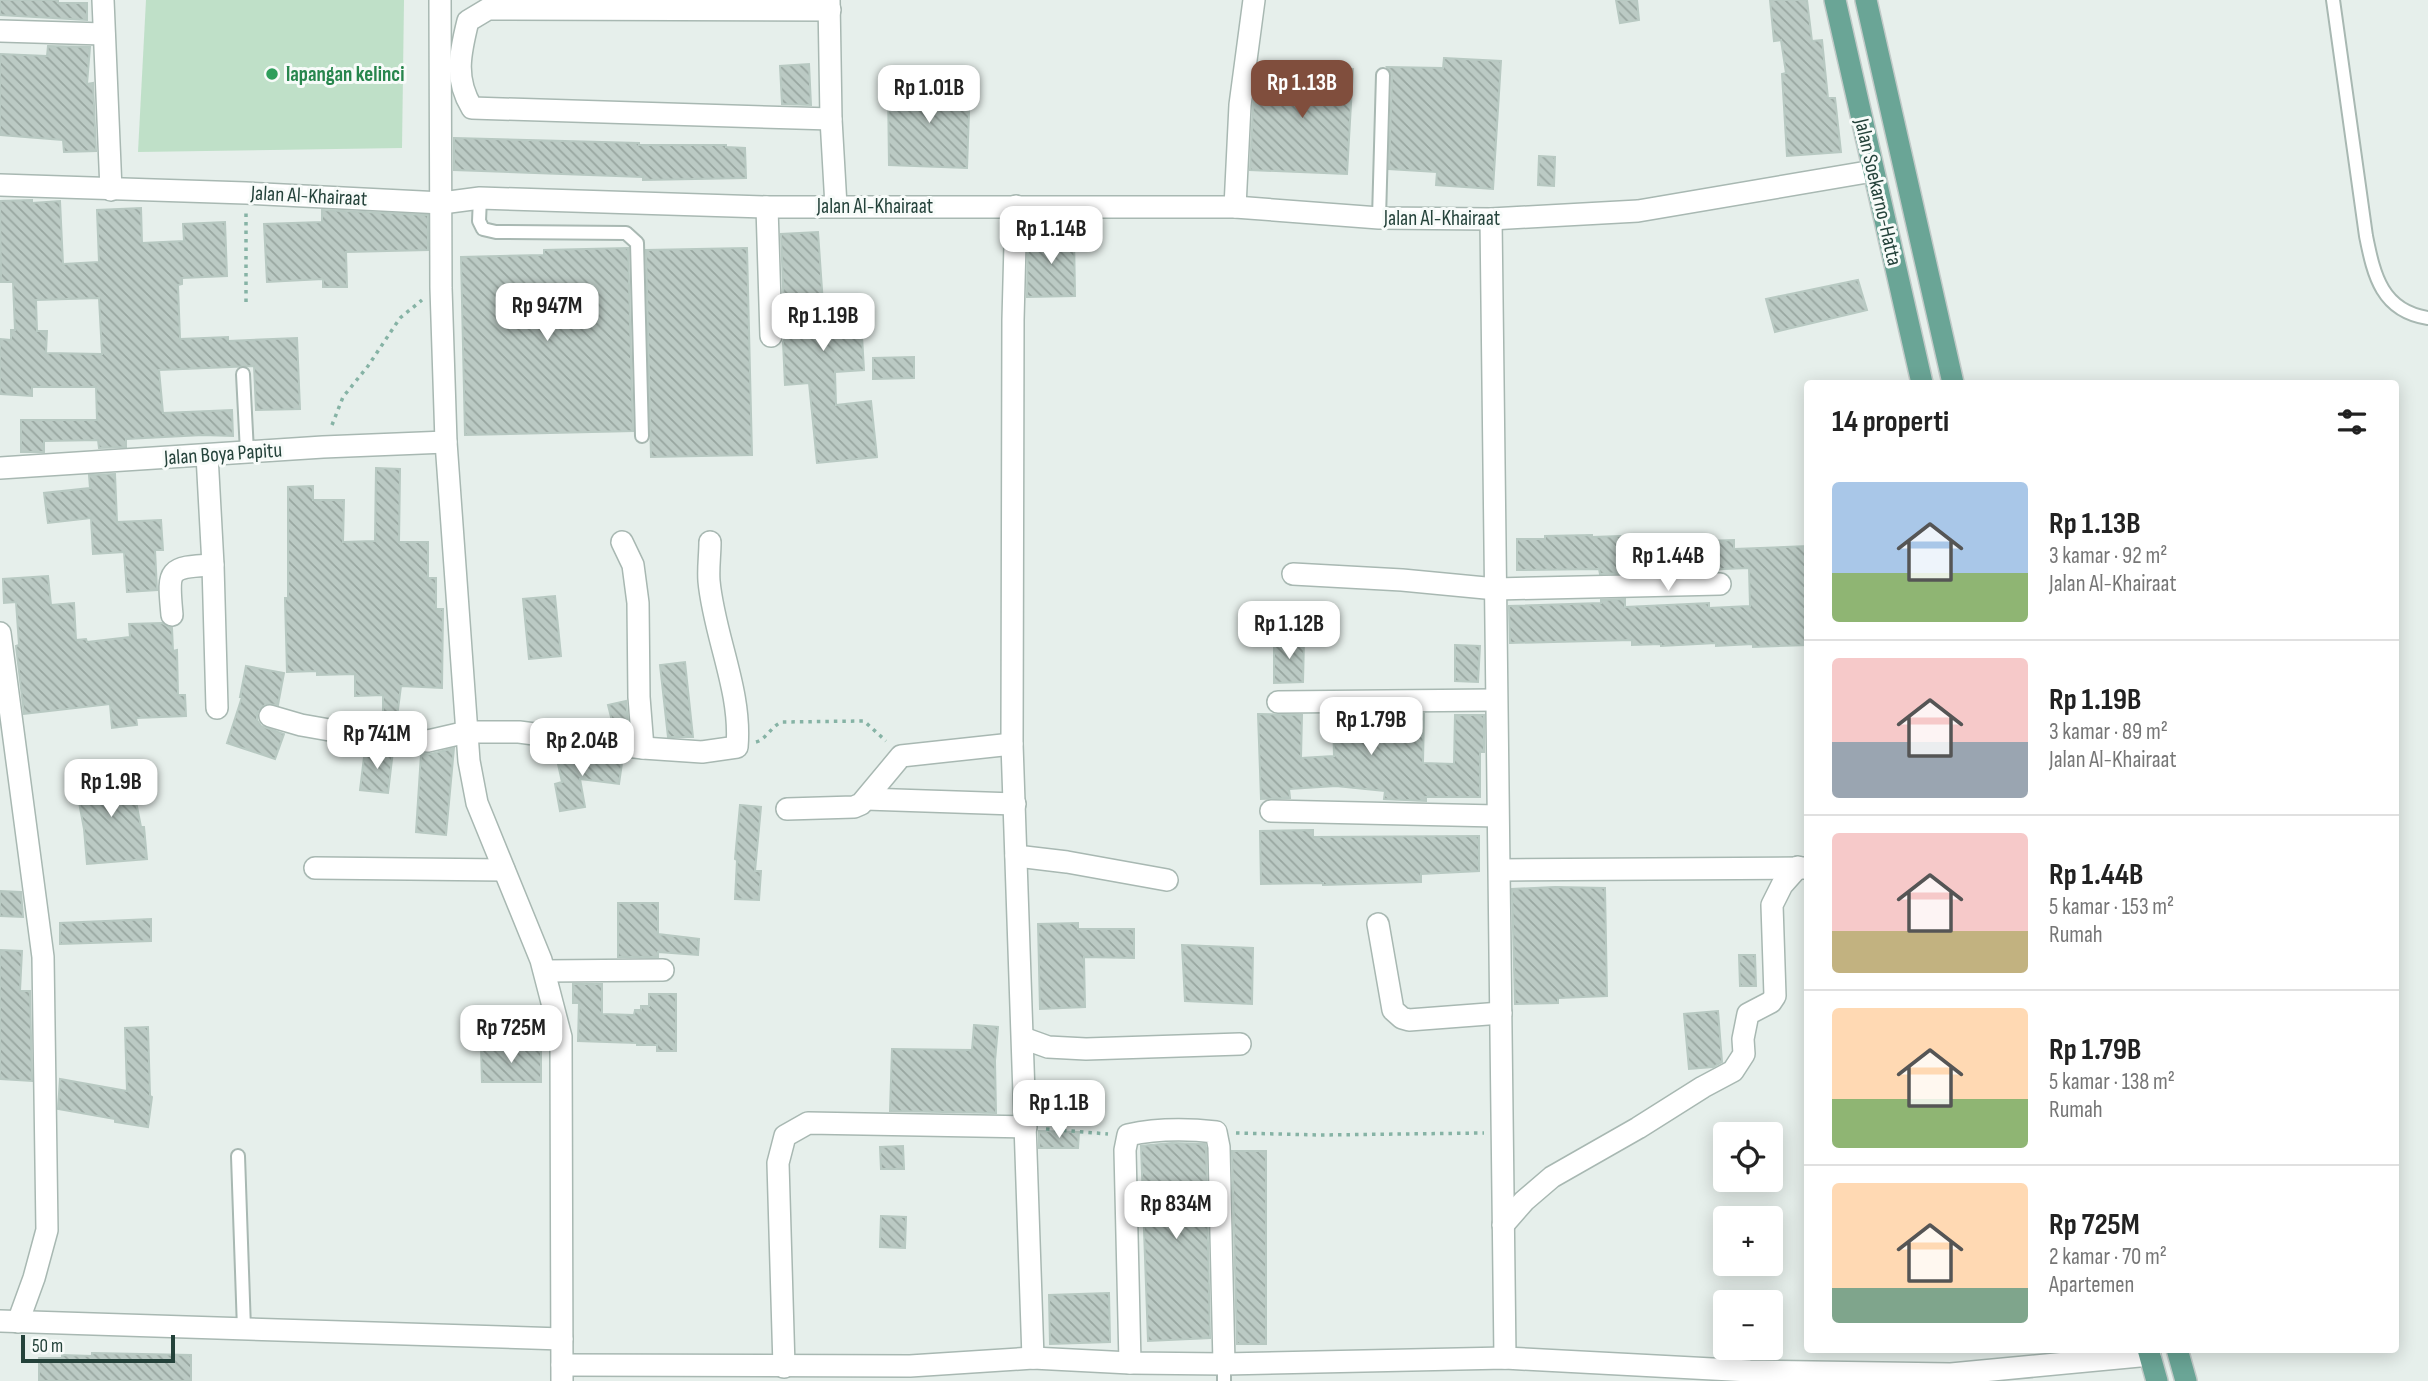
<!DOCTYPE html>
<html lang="id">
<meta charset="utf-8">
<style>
:root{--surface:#fff;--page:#f2f2f2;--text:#222;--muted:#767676;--line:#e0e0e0;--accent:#804e3d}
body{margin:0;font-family:"Sofia Sans Condensed",sans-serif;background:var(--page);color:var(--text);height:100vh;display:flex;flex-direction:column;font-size:26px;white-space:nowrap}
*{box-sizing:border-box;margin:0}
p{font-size:23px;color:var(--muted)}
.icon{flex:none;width:38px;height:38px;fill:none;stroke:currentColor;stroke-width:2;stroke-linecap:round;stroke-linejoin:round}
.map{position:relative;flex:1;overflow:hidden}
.sheet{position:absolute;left:1804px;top:380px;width:595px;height:973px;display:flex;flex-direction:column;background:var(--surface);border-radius:7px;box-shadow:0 4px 18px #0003}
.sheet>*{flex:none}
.fabs{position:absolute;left:1713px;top:1122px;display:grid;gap:14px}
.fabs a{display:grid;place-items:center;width:70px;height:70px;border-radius:7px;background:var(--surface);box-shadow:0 4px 18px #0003;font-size:35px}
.scale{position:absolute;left:21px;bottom:18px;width:154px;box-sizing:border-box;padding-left:7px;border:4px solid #24423a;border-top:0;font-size:19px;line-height:24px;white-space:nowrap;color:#24423a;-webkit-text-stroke:5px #f7fbf9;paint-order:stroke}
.price{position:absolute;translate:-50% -60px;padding:0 16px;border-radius:14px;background:#fff;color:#222;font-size:23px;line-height:46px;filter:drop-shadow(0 2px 4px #0008)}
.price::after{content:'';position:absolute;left:50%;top:42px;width:21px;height:16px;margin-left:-10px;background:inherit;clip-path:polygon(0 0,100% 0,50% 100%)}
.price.on{background:var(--accent);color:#fff}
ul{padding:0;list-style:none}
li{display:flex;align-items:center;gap:21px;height:175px;padding:0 28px}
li+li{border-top:2px solid var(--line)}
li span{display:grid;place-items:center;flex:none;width:196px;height:140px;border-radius:7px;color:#555}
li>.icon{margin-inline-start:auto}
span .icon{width:84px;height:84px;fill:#fffc;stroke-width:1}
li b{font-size:30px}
h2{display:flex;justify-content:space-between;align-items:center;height:84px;padding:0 28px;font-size:30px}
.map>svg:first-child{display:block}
.garden{fill:#bfe0c8}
.building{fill:url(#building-back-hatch);stroke:#b8c9c2;stroke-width:2;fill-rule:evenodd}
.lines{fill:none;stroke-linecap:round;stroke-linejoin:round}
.service-casing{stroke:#a8b8b2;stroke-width:16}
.minor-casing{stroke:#a8b8b2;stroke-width:24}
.primary-casing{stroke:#c2cac8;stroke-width:24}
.path{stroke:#86b3a5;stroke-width:3.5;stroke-dasharray:3.5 5;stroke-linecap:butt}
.service{stroke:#fff;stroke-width:12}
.minor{stroke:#fff;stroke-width:21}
.primary{stroke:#6aa596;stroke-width:21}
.leisure-dot{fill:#2e9e5b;stroke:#f7fbf9;stroke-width:2.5}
.labels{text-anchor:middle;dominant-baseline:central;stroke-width:6;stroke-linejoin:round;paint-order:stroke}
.leisure-label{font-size:21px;font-weight:bold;fill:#27864d;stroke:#f7fbf9;text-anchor:start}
.street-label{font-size:21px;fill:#24423a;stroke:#f7fbf9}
</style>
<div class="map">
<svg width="2428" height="1381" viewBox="0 0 2428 1381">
<defs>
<pattern id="building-back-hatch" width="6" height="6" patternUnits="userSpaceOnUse" patternTransform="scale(1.75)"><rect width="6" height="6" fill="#bbcac4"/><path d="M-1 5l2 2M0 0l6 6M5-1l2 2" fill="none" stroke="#98a6a0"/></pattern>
</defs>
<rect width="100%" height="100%" fill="#e6efeb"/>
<path class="garden" d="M 146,0 L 404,0 L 402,148 L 138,152 Z"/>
<g class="building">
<path d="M 0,0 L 58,0 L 58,3 L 87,3 L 87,20 L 0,15 Z"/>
<path d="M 1616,0 L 1637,0 L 1639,20 L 1620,23 Z"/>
<path d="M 1770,0 L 1807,0 L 1812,41 L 1822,40 L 1828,98 L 1835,98 L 1841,152 L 1787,156 L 1782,74 L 1786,73 L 1781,40 L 1774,41 Z"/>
<path d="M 48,46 L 90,47 L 87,84 L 93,83 L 96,151 L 64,152 L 63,140 L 0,135 L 0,54 L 47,56 Z"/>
<path d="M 1444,58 L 1501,61 L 1493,189 L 1436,185 L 1437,172 L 1389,169 L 1392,75 L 1387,67 L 1443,68 Z"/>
<path d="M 809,64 L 811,105 L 782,104 L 780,66 Z"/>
<path d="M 1258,66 L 1353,69 L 1347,174 L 1250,170 L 1253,106 Z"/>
<path d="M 938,83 L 970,84 L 967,168 L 889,165 L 888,87 Z"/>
<path d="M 454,138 L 639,143 L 639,145 L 726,145 L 726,147 L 745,148 L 746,178 L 643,180 L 643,177 L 454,170 Z"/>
<path d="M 1539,156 L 1555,157 L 1554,186 L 1538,185 Z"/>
<path d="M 32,200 L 32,203 L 60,201 L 63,264 L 99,262 L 97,210 L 141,208 L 142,243 L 184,241 L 183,224 L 225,222 L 227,276 L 182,278 L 182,284 L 178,285 L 180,339 L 228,337 L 228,341 L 297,338 L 300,409 L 256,410 L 254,366 L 159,370 L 163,413 L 232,410 L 233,436 L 203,435 L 126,439 L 126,447 L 99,448 L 98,440 L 44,441 L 44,452 L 21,452 L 21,420 L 97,420 L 96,387 L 32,387 L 32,396 L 0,394 L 0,339 L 11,340 L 11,330 L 15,330 L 13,282 L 1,282 L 0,201 ZM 99,298 L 102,354 L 46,353 L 47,331 L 37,331 L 36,300 Z"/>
<path d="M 322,210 L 428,215 L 428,250 L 346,252 L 347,287 L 323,287 L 323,279 L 267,282 L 264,224 L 322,222 Z"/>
<path d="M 818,232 L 823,304 L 860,302 L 864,370 L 835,372 L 836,405 L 871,401 L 877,457 L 817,463 L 809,383 L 785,385 L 783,342 L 785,338 L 781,234 Z"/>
<path d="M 1074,235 L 1075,296 L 1027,297 L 1028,236 Z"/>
<path d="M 628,248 L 633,431 L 465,435 L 461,257 L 544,255 L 544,250 Z"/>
<path d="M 747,248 L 752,455 L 651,457 L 646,250 Z"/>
<path d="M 1858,280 L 1867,310 L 1775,332 L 1766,299 Z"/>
<path d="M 914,357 L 914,378 L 873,379 L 873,358 Z"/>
<path d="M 376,468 L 400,469 L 399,542 L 428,542 L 428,578 L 436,578 L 436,609 L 443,609 L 442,688 L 401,686 L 396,725 L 383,724 L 383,695 L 355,696 L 355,674 L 317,675 L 317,671 L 287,672 L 285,598 L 288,598 L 288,487 L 313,486 L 313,500 L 344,500 L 343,542 L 375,541 Z"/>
<path d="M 115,474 L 117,522 L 161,520 L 163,550 L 155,550 L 157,590 L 127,592 L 124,552 L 93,554 L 91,518 L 48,523 L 44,493 L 90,488 L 89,475 Z"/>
<path d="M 1677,534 L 1677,537 L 1705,536 L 1705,541 L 1734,540 L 1734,549 L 1808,546 L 1808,645 L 1753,647 L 1753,644 L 1716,646 L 1716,643 L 1661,646 L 1661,644 L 1632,645 L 1632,640 L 1510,643 L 1509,606 L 1601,603 L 1601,600 L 1625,599 L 1625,607 L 1709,603 L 1709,608 L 1750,606 L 1749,568 L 1600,574 L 1599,569 L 1517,570 L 1517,539 L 1545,539 L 1545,536 L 1592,535 L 1592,537 Z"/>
<path d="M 48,576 L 51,605 L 74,603 L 76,640 L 86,639 L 87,642 L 130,637 L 129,624 L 162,623 L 172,628 L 173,651 L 177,650 L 178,695 L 185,695 L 186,716 L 136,718 L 137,725 L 112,728 L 110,704 L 24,714 L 16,646 L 19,645 L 16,602 L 4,603 L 3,579 Z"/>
<path d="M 555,596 L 561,656 L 529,659 L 523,599 Z"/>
<path d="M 1274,640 L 1304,640 L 1303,682 L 1274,683 Z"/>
<path d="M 1455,645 L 1480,646 L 1478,682 L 1455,681 Z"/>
<path d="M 685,662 L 693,737 L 668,737 L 660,665 Z"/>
<path d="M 246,666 L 284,673 L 278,705 L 266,704 L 257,713 L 257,720 L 261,726 L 284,734 L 275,759 L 227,743 L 242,697 L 240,697 Z"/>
<path d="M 626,701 L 628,722 L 613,725 L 608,705 Z"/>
<path d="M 1258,714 L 1302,715 L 1301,758 L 1334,756 L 1333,715 L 1424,714 L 1423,763 L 1454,764 L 1455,715 L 1484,715 L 1484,752 L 1480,752 L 1480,797 L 1426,797 L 1426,801 L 1384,799 L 1385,791 L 1336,786 L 1289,789 L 1290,798 L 1261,799 Z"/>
<path d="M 454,748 L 446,835 L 416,832 L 421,754 L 431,754 Z"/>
<path d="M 365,749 L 393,751 L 388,793 L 360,790 Z"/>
<path d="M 575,752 L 575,756 L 622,763 L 619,784 L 580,779 L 585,807 L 560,811 L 555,784 L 562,782 L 556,755 Z"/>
<path d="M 130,771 L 141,827 L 144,827 L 147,859 L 87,864 L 84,829 L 75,781 Z"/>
<path d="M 740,805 L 761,807 L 755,871 L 761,871 L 759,900 L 735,899 L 737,860 L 735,859 Z"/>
<path d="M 1313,830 L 1313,837 L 1479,836 L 1479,871 L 1421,874 L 1421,882 L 1323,885 L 1323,883 L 1261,884 L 1260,831 Z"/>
<path d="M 1555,887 L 1605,888 L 1607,996 L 1558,998 L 1558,1003 L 1515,1004 L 1512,889 Z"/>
<path d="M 0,891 L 21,892 L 23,917 L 0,916 Z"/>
<path d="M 618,903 L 658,903 L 658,934 L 699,939 L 698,955 L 658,952 L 658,957 L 618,957 Z"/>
<path d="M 151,919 L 151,941 L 60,944 L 60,923 Z"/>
<path d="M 1078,923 L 1078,929 L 1134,929 L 1134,958 L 1084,957 L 1085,1007 L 1040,1009 L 1038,924 Z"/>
<path d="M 1182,945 L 1253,948 L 1252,1004 L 1185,1001 Z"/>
<path d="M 0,950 L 22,951 L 20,991 L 30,991 L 32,1081 L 0,1079 Z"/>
<path d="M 1739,955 L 1755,955 L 1756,986 L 1740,986 Z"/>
<path d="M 573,984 L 602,984 L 602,1014 L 634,1015 L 635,1010 L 641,1010 L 641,1006 L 649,1006 L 649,994 L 676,994 L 676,1051 L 657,1051 L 657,1045 L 637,1045 L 637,1043 L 578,1041 L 579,1003 L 573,1003 Z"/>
<path d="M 1718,1011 L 1722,1062 L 1713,1067 L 1689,1069 L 1684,1014 Z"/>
<path d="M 974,1025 L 998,1027 L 995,1061 L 996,1113 L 890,1111 L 892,1049 L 972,1050 Z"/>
<path d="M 148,1027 L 150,1096 L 152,1097 L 148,1127 L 115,1122 L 115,1119 L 58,1109 L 60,1079 L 127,1091 L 125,1028 Z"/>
<path d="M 541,1047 L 541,1082 L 482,1082 L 481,1048 Z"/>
<path d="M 1039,1131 L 1079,1132 L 1078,1148 L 1039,1148 Z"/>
<path d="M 1172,1143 L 1205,1144 L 1206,1148 L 1210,1338 L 1148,1341 L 1141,1146 Z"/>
<path d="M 903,1146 L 904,1169 L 881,1169 L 880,1147 Z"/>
<path d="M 1232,1151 L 1266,1151 L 1266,1344 L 1237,1344 Z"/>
<path d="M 881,1216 L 906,1217 L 905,1248 L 880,1247 Z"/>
<path d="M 1109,1293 L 1110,1342 L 1050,1344 L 1049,1295 Z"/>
<path d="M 92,1353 L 191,1355 L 191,1381 L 39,1381 L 39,1358 L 62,1358 L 62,1355 L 92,1356 Z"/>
</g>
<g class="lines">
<g class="service-casing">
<g id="service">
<path d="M 2333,0 L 2366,236 C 2374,276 2382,311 2428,318"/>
<path d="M 480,198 L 479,221 L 483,229 L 496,232 L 626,233 L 637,243 L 642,436"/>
<path d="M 1379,218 L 1383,75"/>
<path d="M 243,374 L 247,452"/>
<path d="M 238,1156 L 244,1329"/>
<path d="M 1224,1364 L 1224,1381"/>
</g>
</g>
<g class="minor-casing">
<g id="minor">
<path d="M 103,0 L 111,190"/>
<path d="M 440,0 L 441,288 L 446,442 L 469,761 L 477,803 L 541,960 L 561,1037 L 562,1381"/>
<path d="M 829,0 L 831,119 L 836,206"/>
<path d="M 830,10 L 488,9 L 468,21 C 460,53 454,79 472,108 L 831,119"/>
<path d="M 0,31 L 104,34"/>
<path d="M 0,185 L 246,193 L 442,203 L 480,198 L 767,207 L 1235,207 L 1379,218 L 1491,219 L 1638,211 L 1873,171"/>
<path d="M 1016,206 L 1013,320 L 1012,744 L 1033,1358"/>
<path d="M 767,207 L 771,336"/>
<path d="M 1235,207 L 1240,105 L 1254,0"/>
<path d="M 1491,219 L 1505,1358"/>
<path d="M 207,455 L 213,565 L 217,708"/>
<path d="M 0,468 L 323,447 L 446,442"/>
<path d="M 622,542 L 633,565 L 638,603 L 639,697 L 643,748"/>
<path d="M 1293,574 L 1402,580 L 1496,589 L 1720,584"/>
<path d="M 172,615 C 168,570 166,567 213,565"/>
<path d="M 0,633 L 43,957 L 47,1230 L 34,1278 L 18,1322"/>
<path d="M 1278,702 L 1495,700"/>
<path d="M 270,716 L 301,725 L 358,735 L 428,741 L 467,732 L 519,732 L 643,748 L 702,752 L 737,747 C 742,691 714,636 709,581 C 708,568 710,555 710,542"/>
<path d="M 866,799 L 1015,804"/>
<path d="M 787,809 L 854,807 L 861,804 L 901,756 L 1012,744"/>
<path d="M 1271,811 L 1497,816"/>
<path d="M 1016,856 L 1067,862 L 1167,880"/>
<path d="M 315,868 L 504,870"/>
<path d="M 1501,870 L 1806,868"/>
<path d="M 1378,924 L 1393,1010 L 1402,1018 L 1409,1020 L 1501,1013"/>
<path d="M 545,971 L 663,970"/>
<path d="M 1023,1038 L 1048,1047 L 1086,1049 L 1240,1044"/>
<path d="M 1503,1225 L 1524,1201 L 1552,1177 L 1638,1128 L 1703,1087 L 1733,1071 L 1744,1054 L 1743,1039 L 1748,1014 L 1771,1002 L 1775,996 L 1772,905 L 1782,885 L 1798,867"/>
<path d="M 0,1321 L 562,1339"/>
<path d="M 1130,1363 L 1125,1150 L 1128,1135 C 1155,1129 1189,1129 1216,1132 L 1219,1147 L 1224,1364"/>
<path d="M 562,1365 L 910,1366 L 1033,1358 L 1130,1363 L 1224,1364 L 1505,1358 L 1750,1371 L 1951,1374 L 2150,1355"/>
<path d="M 784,1367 L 778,1163 L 785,1136 L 808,1123 L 1026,1127"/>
</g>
</g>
<g class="primary-casing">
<g id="primary">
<path d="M 1835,0 L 1922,383"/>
<path d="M 1866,0 L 1953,383"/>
<path d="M 2148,1349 L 2157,1381"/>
<path d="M 2177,1349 L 2186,1381"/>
</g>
</g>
<g class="path">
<path d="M 246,302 L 246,212"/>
<path d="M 332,425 L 343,397 L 368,366 L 400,318 L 422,300"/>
<path d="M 756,742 C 767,739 771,726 782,722 L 864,721 L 886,741"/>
<path d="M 1046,1129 L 1108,1134"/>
<path d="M 1236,1133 L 1320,1135 L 1484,1133"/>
</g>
<use href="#service" class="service"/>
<use href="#minor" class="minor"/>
<use href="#primary" class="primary"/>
</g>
<circle class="leisure-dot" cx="272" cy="74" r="7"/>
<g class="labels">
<g class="leisure-label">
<text x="286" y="74">lapangan kelinci</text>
</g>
<g class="street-label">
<text transform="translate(1878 192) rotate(77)">Jalan Soekarno-Hatta</text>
<text transform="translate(309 196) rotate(3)">Jalan Al-Khairaat</text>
<text x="875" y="206">Jalan Al-Khairaat</text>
<text x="1442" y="218">Jalan Al-Khairaat</text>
<text transform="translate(223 454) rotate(-4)">Jalan Boya Papitu</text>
</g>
</g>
</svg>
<div class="fabs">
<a><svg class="icon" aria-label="locate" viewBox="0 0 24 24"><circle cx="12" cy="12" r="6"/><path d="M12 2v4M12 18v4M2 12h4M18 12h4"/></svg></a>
<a>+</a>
<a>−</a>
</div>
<div class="scale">50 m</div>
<b class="price on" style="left:1302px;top:120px">Rp 1.13B</b>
<b class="price" style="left:929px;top:125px">Rp 1.01B</b>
<b class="price" style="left:1051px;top:266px">Rp 1.14B</b>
<b class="price" style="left:547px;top:343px">Rp 947M</b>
<b class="price" style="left:823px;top:353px">Rp 1.19B</b>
<b class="price" style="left:1668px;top:593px">Rp 1.44B</b>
<b class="price" style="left:1289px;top:661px">Rp 1.12B</b>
<b class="price" style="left:1371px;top:757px">Rp 1.79B</b>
<b class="price" style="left:377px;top:771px">Rp 741M</b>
<b class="price" style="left:582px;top:778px">Rp 2.04B</b>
<b class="price" style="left:111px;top:819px">Rp 1.9B</b>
<b class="price" style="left:511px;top:1065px">Rp 725M</b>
<b class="price" style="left:1059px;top:1140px">Rp 1.1B</b>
<b class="price" style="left:1176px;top:1241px">Rp 834M</b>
<section class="sheet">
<h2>14 properti<svg class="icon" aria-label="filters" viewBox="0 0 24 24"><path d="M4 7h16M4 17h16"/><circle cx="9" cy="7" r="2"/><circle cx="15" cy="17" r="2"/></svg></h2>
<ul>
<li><span style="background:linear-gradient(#a9c7e8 65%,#8fb573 0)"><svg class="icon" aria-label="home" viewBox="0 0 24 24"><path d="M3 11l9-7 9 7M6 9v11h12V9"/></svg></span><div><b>Rp 1.13B</b><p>3 kamar · 92 m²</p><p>Jalan Al-Khairaat</p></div></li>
<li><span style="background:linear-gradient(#f6c9c9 60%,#9aa5b1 0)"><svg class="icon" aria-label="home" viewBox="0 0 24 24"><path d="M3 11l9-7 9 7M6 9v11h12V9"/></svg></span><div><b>Rp 1.19B</b><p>3 kamar · 89 m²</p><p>Jalan Al-Khairaat</p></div></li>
<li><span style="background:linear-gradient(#f6c9c9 70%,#c2b280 0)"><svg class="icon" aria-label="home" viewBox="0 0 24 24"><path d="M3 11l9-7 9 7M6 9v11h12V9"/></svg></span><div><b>Rp 1.44B</b><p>5 kamar · 153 m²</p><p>Rumah</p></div></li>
<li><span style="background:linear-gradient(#ffd9b3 65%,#8fb573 0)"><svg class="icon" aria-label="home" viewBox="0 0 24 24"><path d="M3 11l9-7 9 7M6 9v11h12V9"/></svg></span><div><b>Rp 1.79B</b><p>5 kamar · 138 m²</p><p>Rumah</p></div></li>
<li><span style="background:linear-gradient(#ffd9b3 75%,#7fa58c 0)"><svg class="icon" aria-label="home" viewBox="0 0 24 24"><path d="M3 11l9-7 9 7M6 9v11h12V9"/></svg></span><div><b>Rp 725M</b><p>2 kamar · 70 m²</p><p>Apartemen</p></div></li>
</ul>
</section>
</div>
